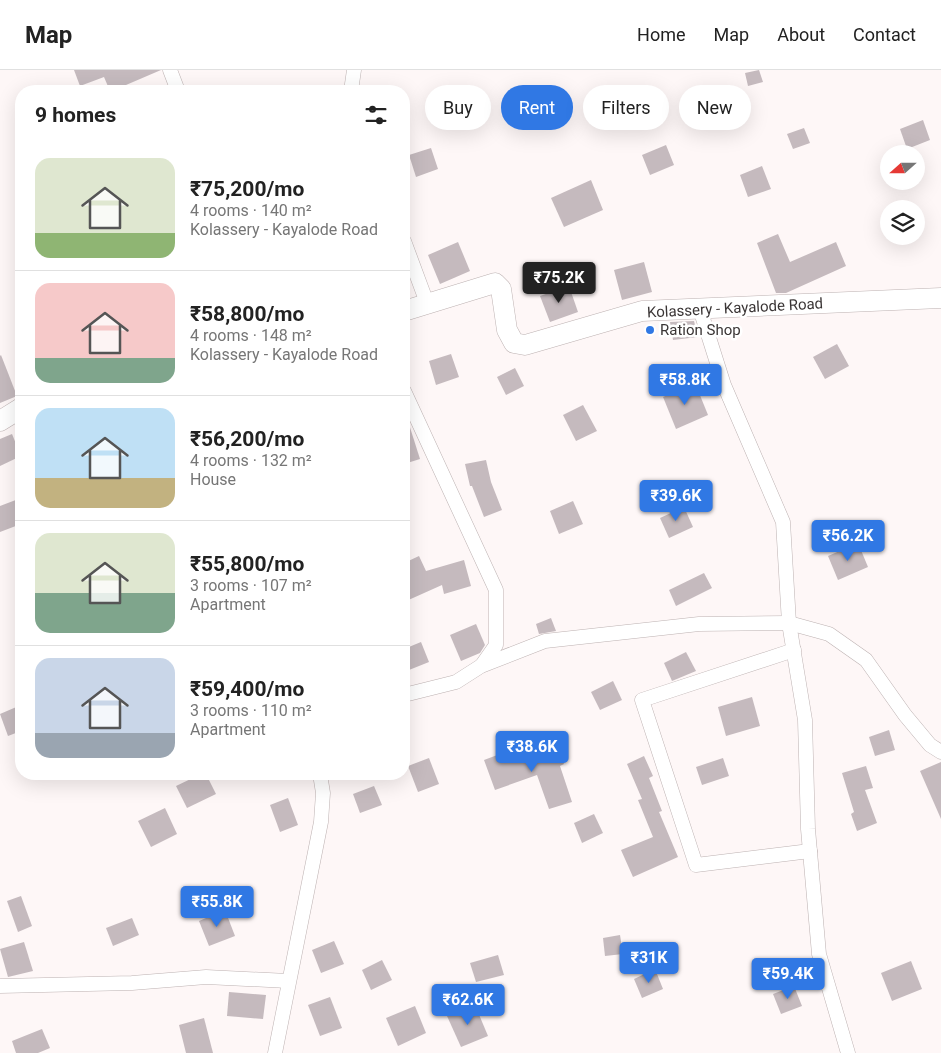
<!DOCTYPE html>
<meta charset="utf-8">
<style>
:root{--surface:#fff;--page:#f2f2f2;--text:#222;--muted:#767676;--line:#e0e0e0;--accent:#3078e4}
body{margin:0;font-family:Roboto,sans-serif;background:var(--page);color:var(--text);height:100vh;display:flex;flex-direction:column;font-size:19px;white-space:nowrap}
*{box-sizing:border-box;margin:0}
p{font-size:16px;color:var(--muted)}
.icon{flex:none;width:28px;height:28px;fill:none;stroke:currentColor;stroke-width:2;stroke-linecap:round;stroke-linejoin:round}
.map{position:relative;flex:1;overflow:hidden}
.side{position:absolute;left:15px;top:15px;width:395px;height:695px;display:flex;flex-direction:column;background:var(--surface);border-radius:20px;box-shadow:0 5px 20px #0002}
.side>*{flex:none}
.banner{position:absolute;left:425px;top:15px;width:440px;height:45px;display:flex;gap:10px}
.needle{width:32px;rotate:249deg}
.fabs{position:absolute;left:880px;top:75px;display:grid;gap:10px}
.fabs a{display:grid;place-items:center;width:45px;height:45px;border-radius:50%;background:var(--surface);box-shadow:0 5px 20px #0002;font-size:25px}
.price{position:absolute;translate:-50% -42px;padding:0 11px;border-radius:5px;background:var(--accent);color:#fff;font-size:16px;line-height:32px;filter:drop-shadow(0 1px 2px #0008)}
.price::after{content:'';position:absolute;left:50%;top:30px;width:15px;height:11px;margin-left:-8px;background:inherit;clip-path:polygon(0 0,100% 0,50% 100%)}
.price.selected{background:#222;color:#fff}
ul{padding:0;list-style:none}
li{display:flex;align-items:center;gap:15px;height:125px;padding:0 20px}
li+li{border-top:1px solid var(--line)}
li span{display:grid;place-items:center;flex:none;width:140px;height:100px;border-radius:15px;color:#555}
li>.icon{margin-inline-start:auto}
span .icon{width:60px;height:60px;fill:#fffc;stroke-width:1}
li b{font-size:21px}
h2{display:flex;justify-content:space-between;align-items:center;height:60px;padding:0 20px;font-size:21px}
.tag{padding:0 18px;border-radius:22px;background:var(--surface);box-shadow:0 5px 20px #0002;font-size:18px;line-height:45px}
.tag.selected{background:var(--accent);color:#fff}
header{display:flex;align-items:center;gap:30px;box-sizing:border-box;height:70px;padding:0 25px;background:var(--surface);border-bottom:1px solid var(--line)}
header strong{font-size:24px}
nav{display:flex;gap:28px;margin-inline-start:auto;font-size:18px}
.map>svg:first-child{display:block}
.building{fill:#c5babe}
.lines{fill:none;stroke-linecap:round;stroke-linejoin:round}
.minor-casing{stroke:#bdb2b2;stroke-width:15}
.secondary-casing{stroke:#bdb2b2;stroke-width:21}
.minor{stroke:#fff;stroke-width:14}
.secondary{stroke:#fff;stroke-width:20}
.poi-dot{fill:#3078e4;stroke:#fff;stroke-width:2}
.labels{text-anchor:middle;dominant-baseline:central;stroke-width:5;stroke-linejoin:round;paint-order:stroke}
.street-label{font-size:15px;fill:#3a3535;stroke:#fff}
.poi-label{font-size:15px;fill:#3a3535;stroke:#fff;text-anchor:start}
</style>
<header>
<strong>Map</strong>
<nav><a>Home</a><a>Map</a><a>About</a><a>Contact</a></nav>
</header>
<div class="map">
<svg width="941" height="983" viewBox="0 0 941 983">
<rect width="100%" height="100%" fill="#fef7f7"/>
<g class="building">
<path d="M 74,0 L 161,0 L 112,21 L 110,21 L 104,7 L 80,16 Z"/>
<path d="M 759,0 L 763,12 L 748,16 L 745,3 Z"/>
<path d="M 923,50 L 930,70 L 907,79 L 900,59 Z"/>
<path d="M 804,58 L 810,73 L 793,79 L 787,64 Z"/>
<path d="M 666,75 L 674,95 L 650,105 L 642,85 Z"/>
<path d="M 431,78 L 438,99 L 416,107 L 409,85 Z"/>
<path d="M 762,96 L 771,119 L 748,127 L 740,105 Z"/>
<path d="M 591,110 L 603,140 L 564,157 L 551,128 Z"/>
<path d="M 778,164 L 790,192 L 836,172 L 846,196 L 786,223 L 776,223 L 757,173 Z"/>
<path d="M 458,172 L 470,201 L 440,214 L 428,185 Z"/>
<path d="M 644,192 L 652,222 L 622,230 L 614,200 Z"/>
<path d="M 569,216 L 578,242 L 550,252 L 540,226 Z"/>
<path d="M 694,251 L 698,267 L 673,270 L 670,252 Z"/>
<path d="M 837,274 L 849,296 L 825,309 L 813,287 Z"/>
<path d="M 451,284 L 459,307 L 436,315 L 429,291 Z"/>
<path d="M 1,285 L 17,326 L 0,333 L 0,286 Z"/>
<path d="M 515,298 L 524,316 L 506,325 L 497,307 Z"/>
<path d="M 695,313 L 708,345 L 676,359 L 663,327 Z"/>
<path d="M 583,335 L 597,361 L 576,371 L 563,345 Z"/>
<path d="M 404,348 L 407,348 L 420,389 L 404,394 Z"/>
<path d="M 12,364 L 21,386 L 0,396 L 0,369 Z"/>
<path d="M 486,390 L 491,412 L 502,440 L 484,447 L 472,416 L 470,416 L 465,394 Z"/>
<path d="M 21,428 L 21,454 L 0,462 L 0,436 Z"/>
<path d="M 573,431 L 583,454 L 559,464 L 550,441 Z"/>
<path d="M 684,437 L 693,457 L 669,468 L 660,448 Z"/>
<path d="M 858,473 L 868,497 L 838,510 L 828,486 Z"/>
<path d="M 419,486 L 426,501 L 464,490 L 471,516 L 444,524 L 442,515 L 404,532 L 404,493 Z"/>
<path d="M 704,503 L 712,518 L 676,536 L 669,520 Z"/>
<path d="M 551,548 L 556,561 L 539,564 L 536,554 Z"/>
<path d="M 476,554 L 485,575 L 480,583 L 461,591 L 450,565 Z"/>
<path d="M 421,572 L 429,592 L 404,602 L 404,579 Z"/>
<path d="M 686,582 L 696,601 L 672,611 L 664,593 Z"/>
<path d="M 613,611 L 622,630 L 600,640 L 591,622 Z"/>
<path d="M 752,627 L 760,656 L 726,666 L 718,637 Z"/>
<path d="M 21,635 L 21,661 L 8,666 L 0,644 Z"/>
<path d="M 889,660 L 895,680 L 875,686 L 869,667 Z"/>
<path d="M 555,673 L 564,694 L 560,696 L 572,732 L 549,739 L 537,705 L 495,720 L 484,690 L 513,679 L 517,690 Z"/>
<path d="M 644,686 L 653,706 L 649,708 L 662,741 L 659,742 L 678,787 L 633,807 L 621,780 L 653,767 L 638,730 L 642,729 L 627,694 Z"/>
<path d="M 429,688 L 439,714 L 418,722 L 408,696 Z"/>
<path d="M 723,688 L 729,706 L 702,715 L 696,697 Z"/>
<path d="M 941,692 L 941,749 L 920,701 Z"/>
<path d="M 866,696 L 873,718 L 865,720 L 877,753 L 857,761 L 851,744 L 854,742 L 842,703 Z"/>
<path d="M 201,704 L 206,704 L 216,724 L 187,738 L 176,716 Z"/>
<path d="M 374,716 L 382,735 L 360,743 L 353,724 Z"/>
<path d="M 288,728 L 298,755 L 280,762 L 270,735 Z"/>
<path d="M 165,738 L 177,764 L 151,777 L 138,751 Z"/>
<path d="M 594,744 L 603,763 L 582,773 L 574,753 Z"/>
<path d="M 21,826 L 32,856 L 18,862 L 7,831 Z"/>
<path d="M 225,840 L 235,866 L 209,876 L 199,851 Z"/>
<path d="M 132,848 L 139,865 L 113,876 L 106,858 Z"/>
<path d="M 620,865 L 623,884 L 605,886 L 603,868 Z"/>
<path d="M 334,871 L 344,894 L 321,903 L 312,880 Z"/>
<path d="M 24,872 L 33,901 L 8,907 L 0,879 Z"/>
<path d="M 498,885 L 504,905 L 476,912 L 470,893 Z"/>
<path d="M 382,890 L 392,910 L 371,920 L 362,900 Z"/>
<path d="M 911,891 L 922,919 L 892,931 L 881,903 Z"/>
<path d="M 655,899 L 663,919 L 642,928 L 634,909 Z"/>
<path d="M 794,916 L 802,936 L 781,944 L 773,924 Z"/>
<path d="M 229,922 L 266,925 L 263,949 L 227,946 Z"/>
<path d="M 330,927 L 342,958 L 320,966 L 308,935 Z"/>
<path d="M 475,935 L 488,966 L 461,977 L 447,946 Z"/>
<path d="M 415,936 L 426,963 L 398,976 L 386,948 Z"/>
<path d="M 204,948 L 213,983 L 186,983 L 179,955 Z"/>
<path d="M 42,959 L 50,978 L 38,983 L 16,983 L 12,971 Z"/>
</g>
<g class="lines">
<g class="minor-casing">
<g id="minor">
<path d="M 170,0 L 178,21"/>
<path d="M 351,21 L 354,0"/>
<path d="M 404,171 L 427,233"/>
<path d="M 700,239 L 724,315 L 783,452 L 789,553 L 805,650 L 808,759 L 819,884 L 848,983"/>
<path d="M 404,321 L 496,520 L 496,575 L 482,595"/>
<path d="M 794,580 L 642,630 L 696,795 L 810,781"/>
<path d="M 404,625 L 456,612 L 481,596 L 545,571 L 699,554 L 789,553 L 829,564 L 866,590 L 905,645 L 930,675 L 941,682"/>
<path d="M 0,916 L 132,913 L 206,907 L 288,911"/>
<path d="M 275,983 L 321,752 L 323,723 L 320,704"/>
</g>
</g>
<g class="secondary-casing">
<g id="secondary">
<path d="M 404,241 L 495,213 L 501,219 L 507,260 L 514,273 L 525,275 L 642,241 L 941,228"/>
<path d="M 0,351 L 21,338"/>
</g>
</g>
<use href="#minor" class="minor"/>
<use href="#secondary" class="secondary"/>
</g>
<circle class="poi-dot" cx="650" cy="260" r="5"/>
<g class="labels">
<g class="street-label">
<text transform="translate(735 238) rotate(-3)">Kolassery - Kayalode Road</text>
</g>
<g class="poi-label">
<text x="660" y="260">Ration Shop</text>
</g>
</g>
</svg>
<div class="fabs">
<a><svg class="needle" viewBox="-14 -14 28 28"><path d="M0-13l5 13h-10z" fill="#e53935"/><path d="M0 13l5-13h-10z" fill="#767676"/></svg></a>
<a><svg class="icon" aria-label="layers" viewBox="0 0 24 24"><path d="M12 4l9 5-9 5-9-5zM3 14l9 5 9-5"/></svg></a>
</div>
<b class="price selected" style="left:559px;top:234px">₹75.2K</b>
<b class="price" style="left:685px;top:336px">₹58.8K</b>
<b class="price" style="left:676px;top:452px">₹39.6K</b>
<b class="price" style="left:848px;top:492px">₹56.2K</b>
<b class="price" style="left:532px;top:703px">₹38.6K</b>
<b class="price" style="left:217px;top:858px">₹55.8K</b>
<b class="price" style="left:649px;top:914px">₹31K</b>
<b class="price" style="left:788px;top:930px">₹59.4K</b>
<b class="price" style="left:468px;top:956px">₹62.6K</b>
<div class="banner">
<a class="tag">Buy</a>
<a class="tag selected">Rent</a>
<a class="tag">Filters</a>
<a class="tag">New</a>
</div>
<section class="side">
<h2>9 homes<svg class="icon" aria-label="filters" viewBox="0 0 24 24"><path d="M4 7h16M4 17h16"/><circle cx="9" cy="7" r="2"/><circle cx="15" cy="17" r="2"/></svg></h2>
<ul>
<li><span style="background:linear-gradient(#dfe7d0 75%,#8fb573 0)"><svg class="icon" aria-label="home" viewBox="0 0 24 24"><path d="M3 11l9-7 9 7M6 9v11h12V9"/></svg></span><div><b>₹75,200/mo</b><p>4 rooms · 140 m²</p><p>Kolassery - Kayalode Road</p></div></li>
<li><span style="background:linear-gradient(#f6c9c9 75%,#7fa58c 0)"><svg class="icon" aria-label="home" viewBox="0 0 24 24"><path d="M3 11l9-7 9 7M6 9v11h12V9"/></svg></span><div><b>₹58,800/mo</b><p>4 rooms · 148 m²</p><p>Kolassery - Kayalode Road</p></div></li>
<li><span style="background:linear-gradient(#bfe0f5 70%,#c2b280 0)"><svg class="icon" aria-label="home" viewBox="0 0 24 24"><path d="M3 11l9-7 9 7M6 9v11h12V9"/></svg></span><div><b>₹56,200/mo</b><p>4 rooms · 132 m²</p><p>House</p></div></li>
<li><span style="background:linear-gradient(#dfe7d0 60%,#7fa58c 0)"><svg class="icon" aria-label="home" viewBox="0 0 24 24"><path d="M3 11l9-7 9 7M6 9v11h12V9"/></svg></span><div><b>₹55,800/mo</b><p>3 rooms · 107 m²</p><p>Apartment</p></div></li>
<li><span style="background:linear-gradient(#c9d6e8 75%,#9aa5b1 0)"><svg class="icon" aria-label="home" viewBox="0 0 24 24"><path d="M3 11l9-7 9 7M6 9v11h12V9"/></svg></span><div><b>₹59,400/mo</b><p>3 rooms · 110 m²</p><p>Apartment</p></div></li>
</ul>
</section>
</div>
